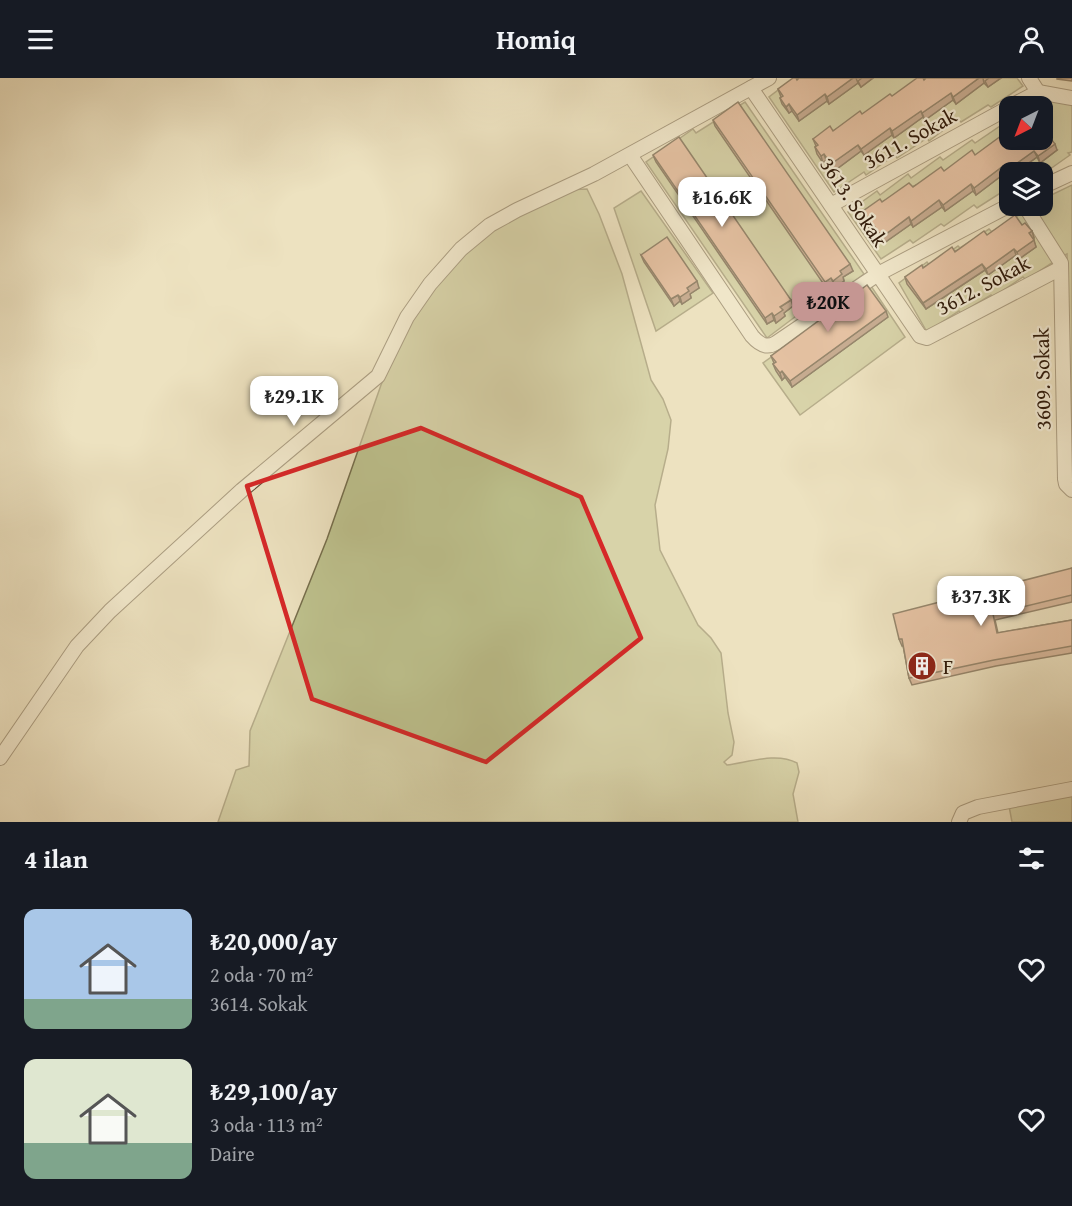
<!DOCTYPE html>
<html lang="tr">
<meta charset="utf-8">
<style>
:root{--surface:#171b24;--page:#20242c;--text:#f1f3f6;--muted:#9ea1a6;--accent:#c59692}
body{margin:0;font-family:"Gentium Book Plus",serif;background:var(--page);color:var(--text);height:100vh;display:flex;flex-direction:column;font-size:22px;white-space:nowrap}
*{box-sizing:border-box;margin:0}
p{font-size:20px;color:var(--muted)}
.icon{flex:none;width:33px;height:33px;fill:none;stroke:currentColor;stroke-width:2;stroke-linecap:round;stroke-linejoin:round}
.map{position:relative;height:744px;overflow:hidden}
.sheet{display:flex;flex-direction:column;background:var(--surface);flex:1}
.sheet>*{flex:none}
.needle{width:39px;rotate:222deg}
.controls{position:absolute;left:999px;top:18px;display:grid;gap:12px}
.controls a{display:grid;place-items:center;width:54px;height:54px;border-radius:12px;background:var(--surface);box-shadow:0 6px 24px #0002;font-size:30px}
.price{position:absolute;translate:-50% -51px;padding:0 14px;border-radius:12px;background:#fff;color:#222;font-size:20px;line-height:39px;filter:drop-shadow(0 2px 3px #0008)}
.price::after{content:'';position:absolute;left:50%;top:36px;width:18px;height:14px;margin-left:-9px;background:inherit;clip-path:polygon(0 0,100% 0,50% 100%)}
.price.active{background:var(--accent);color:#111}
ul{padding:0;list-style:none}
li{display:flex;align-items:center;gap:18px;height:150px;padding:0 24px}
li span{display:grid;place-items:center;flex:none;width:168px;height:120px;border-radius:12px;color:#555}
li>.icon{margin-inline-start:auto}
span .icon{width:72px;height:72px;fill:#fffc;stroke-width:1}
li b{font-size:26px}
h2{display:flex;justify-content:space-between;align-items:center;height:72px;padding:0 24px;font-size:26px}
header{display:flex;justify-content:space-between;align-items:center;height:78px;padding:0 24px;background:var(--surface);font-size:27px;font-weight:800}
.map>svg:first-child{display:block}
.green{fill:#bec28e;stroke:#766e4c;stroke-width:1.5}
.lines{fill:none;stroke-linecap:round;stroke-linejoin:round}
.minor-casing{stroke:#5e4c38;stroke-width:16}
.minor{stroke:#f3ecd6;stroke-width:14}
.wall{fill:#bf8771;stroke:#2f1a0a;stroke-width:1.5}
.shaded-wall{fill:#9b6e5c;stroke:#2f1a0a;stroke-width:1.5}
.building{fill:#de9d83;stroke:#2f1a0a;stroke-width:1.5}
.marked{fill:none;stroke:#d62828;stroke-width:4.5;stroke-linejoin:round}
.labels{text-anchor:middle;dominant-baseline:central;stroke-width:4.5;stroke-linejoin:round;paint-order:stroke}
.street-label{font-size:21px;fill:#2f1a0a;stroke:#f3ecd6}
.poi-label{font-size:21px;fill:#2f1a0a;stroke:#f3ecd6;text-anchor:start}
</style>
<header><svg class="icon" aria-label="menu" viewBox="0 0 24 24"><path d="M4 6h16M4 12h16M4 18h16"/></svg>Homiq<svg class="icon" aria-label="person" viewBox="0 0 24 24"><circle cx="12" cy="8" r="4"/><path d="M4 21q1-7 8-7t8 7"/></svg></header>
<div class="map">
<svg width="1072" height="744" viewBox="0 0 1072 744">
<rect width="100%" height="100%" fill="#ede2c0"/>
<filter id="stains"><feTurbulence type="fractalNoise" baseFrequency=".00333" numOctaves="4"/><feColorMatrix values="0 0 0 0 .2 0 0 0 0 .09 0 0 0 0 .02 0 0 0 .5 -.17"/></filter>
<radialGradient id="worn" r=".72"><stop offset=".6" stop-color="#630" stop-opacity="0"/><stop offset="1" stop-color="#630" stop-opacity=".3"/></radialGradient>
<g class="green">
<path d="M 794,0 L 800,2 L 803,0 L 1017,0 L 1023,8 L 991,29 L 988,27 L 961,44 L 958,41 L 929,63 L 927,60 L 897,80 L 895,77 L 866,97 L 864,94 L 834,114 L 769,19 Z"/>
<path d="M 1046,22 L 1072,24 L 1072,74 L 1068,75 L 1070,77 L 1043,96 L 1042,94 L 1010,94 L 1009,113 L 1007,115 L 1005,112 L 977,130 L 974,127 L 944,148 L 941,146 L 913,165 L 910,162 L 881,181 L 848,134 L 877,113 L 880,117 L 908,96 L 911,100 L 940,79 L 943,82 L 972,62 L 975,65 L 1003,46 L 1005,49 L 1009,46 L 1010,62 L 1042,62 L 1042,28 L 1035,28 L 1034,25 Z"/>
<path d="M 745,24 L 864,196 L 815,231 L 812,226 L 767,260 L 646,84 L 693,51 L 696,55 Z"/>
<path d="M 1072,107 L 1072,407 L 1067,176 L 1063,178 L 1035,134 L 1034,128 L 1042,128 L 1043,121 Z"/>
<path d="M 587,111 L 599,136 L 622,196 L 651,302 L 663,321 L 671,342 L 668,371 L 655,427 L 660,472 L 698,547 L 711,560 L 721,575 L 728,635 L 734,664 L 732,677 L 724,684 L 727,687 C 749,684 777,674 797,685 L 799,694 L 793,716 L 798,744 L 218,744 L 236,692 L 249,688 L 250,653 L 327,461 L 381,307 L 400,260 L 421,226 L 462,178 L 487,155 L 564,112 Z"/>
<path d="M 641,113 L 713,215 L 656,253 L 614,130 Z"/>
<path d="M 1022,135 L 1055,183 L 1026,202 L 1023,199 L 993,219 L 991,217 L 961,235 L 959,233 L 927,254 L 899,205 L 927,184 L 930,188 L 958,168 L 960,170 L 989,151 L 992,154 Z"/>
<path d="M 871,208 L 905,259 L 800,337 L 763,285 Z"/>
<path d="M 1072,718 L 1072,744 L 1012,744 L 1009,728 Z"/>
</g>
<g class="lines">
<g class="minor-casing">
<g id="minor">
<path d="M 1029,0 L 1038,14"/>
<path d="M 751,10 L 920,258 L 927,260 L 1061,190"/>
<path d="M 1038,14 L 1072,20"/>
<path d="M 1011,28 L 1038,14"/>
<path d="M 630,77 L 752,258 C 759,266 766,271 776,265 L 878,196 L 1010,127"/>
<path d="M 1042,109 L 1072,95"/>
<path d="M 831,127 L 1010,29"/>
<path d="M 1025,128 L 1061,185 L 1065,401 L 1066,406 L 1072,412"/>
<path d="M 0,680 L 77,568 L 110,533 L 242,412 L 378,298 L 407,239 L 430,206 L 461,171 L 490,147 L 517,132 L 594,96 L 769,0"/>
<path d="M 959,744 L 963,735 L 978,729 L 1072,711"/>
</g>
</g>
<use href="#minor" class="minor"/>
</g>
<g class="wall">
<path d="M 799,0 L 873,0 L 861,9 L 858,5 L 829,26 L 827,23 L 799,43 L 792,33 L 789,35 L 782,26 L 780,20 L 781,19 L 778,11 Z"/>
<path d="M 926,0 L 1001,0 L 988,9 L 984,5 L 956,26 L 953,22 L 925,42 L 923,39 L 894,60 L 892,57 L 864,77 L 861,73 L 834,93 L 826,82 L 823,85 L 817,76 L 815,69 L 816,68 L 813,61 L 833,53 Z"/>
<path d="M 1057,0 L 1072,0 L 1072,3 L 1057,1 Z"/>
<path d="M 713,42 L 853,193 L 843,199 L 844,203 L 836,209 L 834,206 L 827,211 L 715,48 Z"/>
<path d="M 1009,61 L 1057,72 L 1040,85 L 1037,79 L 1009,100 L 1005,95 L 976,117 L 973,113 L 945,133 L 942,129 L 913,149 L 911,146 L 884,165 L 877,155 L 874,157 L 867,148 L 865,142 L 866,141 L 863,133 L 882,124 Z"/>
<path d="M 653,77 L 791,222 L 793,228 L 784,235 L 785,238 L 776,245 L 774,242 L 767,246 L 656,84 Z"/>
<path d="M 1022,147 L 1032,153 L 1034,160 L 1033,161 L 1036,169 L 1019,181 L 1016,177 L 988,197 L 985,192 L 926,231 L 907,206 L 905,199 L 987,157 Z"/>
<path d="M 641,177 L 699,210 L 690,216 L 691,220 L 682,226 L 680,223 L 674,228 L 644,184 Z"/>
<path d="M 888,239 L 792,309 L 785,299 L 782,302 L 776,293 L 773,286 L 774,285 L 771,278 Z"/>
<path d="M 1072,490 L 1072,524 L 995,542 L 998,555 L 1072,542 L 1072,575 L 996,588 L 912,607 L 909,600 L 903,567 L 902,568 L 899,561 Z"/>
</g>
<g class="shaded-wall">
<path d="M 853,0 L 856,0 L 858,5 L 829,26 L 827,19 Z"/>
<path d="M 862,0 L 873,0 L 861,9 L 858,3 Z"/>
<path d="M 979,0 L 983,0 L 984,5 L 956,26 L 953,19 Z"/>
<path d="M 989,0 L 1001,0 L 988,9 L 985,3 Z"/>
<path d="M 951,15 L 953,22 L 925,42 L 922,35 Z"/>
<path d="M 825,16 L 827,23 L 799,43 L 797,37 Z"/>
<path d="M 789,26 L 792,33 L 789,35 L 786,29 Z"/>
<path d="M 921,33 L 923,39 L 894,60 L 892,53 Z"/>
<path d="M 890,50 L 892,57 L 864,77 L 861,71 Z"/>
<path d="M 1055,66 L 1057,72 L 1040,85 L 1038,78 Z"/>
<path d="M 858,67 L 861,73 L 834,93 L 831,86 Z"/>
<path d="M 1034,73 L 1037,79 L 1016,94 L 1010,94 L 1009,100 L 1006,93 Z"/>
<path d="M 824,76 L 826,82 L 823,85 L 821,78 Z"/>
<path d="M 1003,88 L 1005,95 L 976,117 L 974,110 Z"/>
<path d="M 971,106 L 973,113 L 945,133 L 943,127 Z"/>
<path d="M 939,122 L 942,129 L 913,149 L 911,143 Z"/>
<path d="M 909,139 L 911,146 L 884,165 L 882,159 Z"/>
<path d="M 874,148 L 877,155 L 874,157 L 871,151 Z"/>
<path d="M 1032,153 L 1034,160 L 1031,162 L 1029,155 Z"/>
<path d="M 1034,162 L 1036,169 L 1019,181 L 1017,174 Z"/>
<path d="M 1014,171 L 1016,177 L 988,197 L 986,191 Z"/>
<path d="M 850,186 L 853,193 L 843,199 L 844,203 L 836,209 L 833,203 L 840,193 Z"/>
<path d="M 982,186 L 985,192 L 926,231 L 923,225 Z"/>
<path d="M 831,200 L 834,206 L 827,211 L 825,204 Z"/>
<path d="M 697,203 L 699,210 L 690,216 L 691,220 L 682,226 L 680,219 L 687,210 Z"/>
<path d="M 678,217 L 680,223 L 674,228 L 671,221 Z"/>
<path d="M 791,222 L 793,228 L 784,235 L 785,238 L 776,245 L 774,238 L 780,229 Z"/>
<path d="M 886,233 L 888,239 L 792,309 L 790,303 Z"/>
<path d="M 772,235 L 774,242 L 767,246 L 765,240 Z"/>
<path d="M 782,293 L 785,299 L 782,302 L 780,295 Z"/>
</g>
<g class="building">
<path d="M 793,0 L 796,0 L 797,2 L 799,0 L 853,0 L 827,19 L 825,16 L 797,37 L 789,26 L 786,29 L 780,20 L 783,18 L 778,11 Z"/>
<path d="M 917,0 L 923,0 L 924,2 L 926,0 L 979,0 L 953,19 L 951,15 L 922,35 L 921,33 L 892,53 L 890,50 L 861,71 L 858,67 L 831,86 L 824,76 L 821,78 L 815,69 L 818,67 L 813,61 L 830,48 L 833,53 L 860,33 L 862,36 L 890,16 L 892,18 Z"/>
<path d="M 738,24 L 850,186 L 840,193 L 842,196 L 833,203 L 831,200 L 825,204 L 713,42 Z"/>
<path d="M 1042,49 L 1055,66 L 1038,78 L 1034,73 L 1006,93 L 1003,88 L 974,110 L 971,106 L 943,127 L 939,122 L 911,143 L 909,139 L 882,159 L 874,148 L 871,151 L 865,142 L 868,140 L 863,133 L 880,121 L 882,124 L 909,105 L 913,109 L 941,89 L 944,93 L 972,72 L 975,77 L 1005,55 L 1009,61 L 1010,60 L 1010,62 L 1042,62 Z"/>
<path d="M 679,59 L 791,222 L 780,229 L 783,232 L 774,238 L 772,235 L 765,240 L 653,77 Z"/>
<path d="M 1015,137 L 1022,147 L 1025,145 L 1032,153 L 1029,155 L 1034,162 L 1017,174 L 1014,171 L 986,191 L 982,186 L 923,225 L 905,199 L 922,187 L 923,190 L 952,169 L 955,174 L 984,153 L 987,157 Z"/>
<path d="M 667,159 L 697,203 L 687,210 L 689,213 L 680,219 L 678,217 L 671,221 L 641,177 Z"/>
<path d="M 867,207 L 886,233 L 790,303 L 782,293 L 780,295 L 773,286 L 776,284 L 771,278 Z"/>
<path d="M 1072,490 L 1072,517 L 993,536 L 997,555 L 1072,542 L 1072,568 L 994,582 L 909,600 L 902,561 L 899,561 L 893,536 Z"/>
</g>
<path d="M0 0H1072V744H0ZM 421,350 L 581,419 L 641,560 L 486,684 L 312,621 L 247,408 Z" fill="#ede2c0" fill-opacity=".55" fill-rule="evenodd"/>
<path class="marked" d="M 421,350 L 581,419 L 641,560 L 486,684 L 312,621 L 247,408 Z"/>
<defs>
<g id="building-disc" transform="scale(1.5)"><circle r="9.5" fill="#8f2418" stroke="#f3ecd6"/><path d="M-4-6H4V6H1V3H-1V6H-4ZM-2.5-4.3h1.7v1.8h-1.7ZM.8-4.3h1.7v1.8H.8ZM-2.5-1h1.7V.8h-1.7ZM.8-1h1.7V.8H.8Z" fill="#fff"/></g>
</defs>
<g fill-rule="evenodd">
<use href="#building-disc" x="922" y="588"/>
</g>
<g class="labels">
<g class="street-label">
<text transform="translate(910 60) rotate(-29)">3611. Sokak</text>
<text transform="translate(854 124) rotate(56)">3613. Sokak</text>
<text transform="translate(983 207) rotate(-28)">3612. Sokak</text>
<text transform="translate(1042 301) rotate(-91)">3609. Sokak</text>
</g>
<g class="poi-label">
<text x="943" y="588">F</text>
</g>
</g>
<rect width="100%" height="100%" filter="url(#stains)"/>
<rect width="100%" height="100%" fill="url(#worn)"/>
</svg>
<div class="controls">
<a><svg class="needle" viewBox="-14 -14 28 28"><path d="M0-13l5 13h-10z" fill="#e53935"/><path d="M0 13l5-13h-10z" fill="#9ea1a6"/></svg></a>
<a><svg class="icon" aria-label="layers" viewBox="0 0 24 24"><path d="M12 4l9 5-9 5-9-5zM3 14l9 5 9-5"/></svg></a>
</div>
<b class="price" style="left:722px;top:150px">₺16.6K</b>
<b class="price active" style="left:828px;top:255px">₺20K</b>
<b class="price" style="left:294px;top:349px">₺29.1K</b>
<b class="price" style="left:981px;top:549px">₺37.3K</b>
</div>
<section class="sheet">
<h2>4 ilan<svg class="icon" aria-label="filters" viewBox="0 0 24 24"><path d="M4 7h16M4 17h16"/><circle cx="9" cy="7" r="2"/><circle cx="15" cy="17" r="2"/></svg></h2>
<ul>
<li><span style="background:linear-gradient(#a9c7e8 75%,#7fa58c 0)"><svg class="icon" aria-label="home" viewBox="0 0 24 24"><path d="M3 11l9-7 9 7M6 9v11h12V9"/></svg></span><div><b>₺20,000/ay</b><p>2 oda · 70 m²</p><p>3614. Sokak</p></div><svg class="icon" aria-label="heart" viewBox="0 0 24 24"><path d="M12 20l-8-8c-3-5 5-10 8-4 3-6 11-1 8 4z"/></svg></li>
<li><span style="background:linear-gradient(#dfe7d0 70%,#7fa58c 0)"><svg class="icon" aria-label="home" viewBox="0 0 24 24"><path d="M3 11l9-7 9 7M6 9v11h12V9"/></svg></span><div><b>₺29,100/ay</b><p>3 oda · 113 m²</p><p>Daire</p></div><svg class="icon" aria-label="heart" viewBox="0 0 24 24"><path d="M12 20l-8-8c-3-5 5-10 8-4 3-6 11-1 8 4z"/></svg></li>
</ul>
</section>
